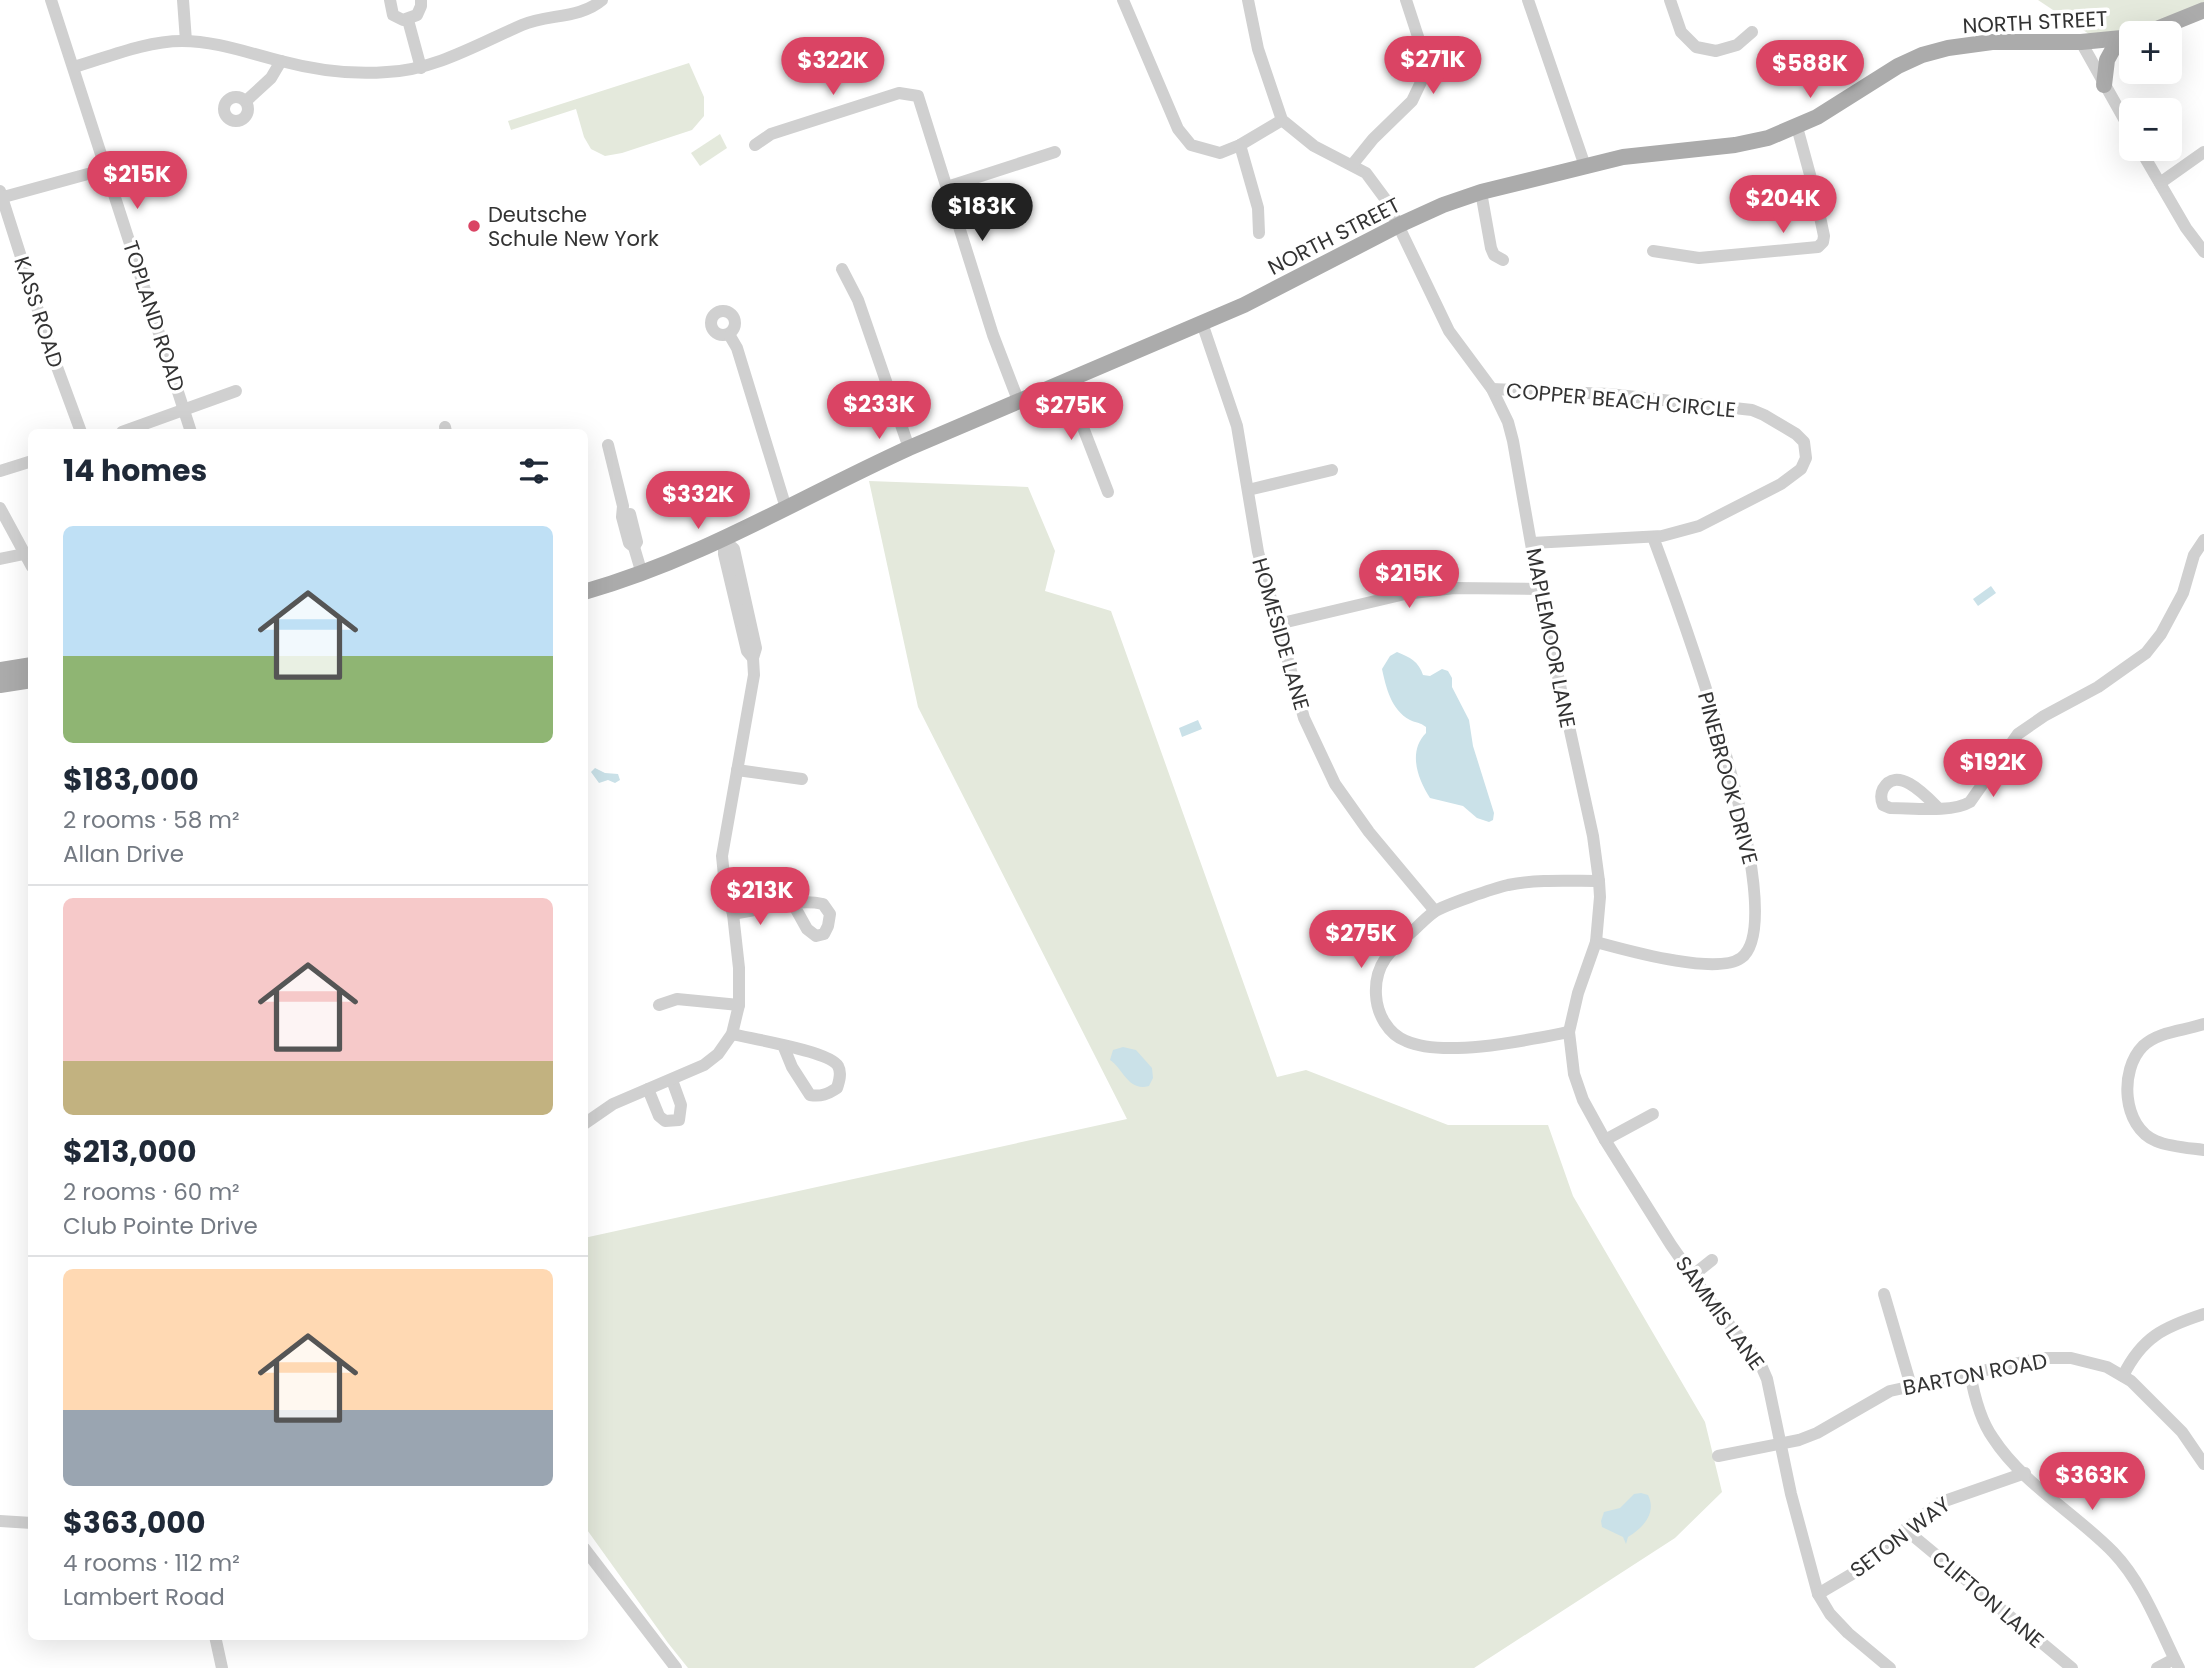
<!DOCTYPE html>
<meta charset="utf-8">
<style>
:root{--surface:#fff;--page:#f6f6f7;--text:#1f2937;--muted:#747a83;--line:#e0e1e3;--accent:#da4464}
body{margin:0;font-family:Poppins,sans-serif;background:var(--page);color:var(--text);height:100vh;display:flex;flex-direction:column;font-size:26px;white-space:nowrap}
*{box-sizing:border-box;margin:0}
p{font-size:23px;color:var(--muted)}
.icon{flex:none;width:38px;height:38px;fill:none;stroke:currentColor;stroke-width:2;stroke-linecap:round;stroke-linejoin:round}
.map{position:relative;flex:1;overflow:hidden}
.sheet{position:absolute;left:28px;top:429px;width:560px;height:1211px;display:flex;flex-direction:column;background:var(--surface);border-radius:10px;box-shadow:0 7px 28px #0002}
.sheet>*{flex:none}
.controls{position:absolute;left:2119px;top:21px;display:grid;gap:14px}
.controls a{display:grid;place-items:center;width:63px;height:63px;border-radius:10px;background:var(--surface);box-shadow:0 7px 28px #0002;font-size:35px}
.price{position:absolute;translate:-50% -60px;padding:0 16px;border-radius:24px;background:var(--accent);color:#fff;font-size:23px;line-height:46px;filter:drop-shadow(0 2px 4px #0008)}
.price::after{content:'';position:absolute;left:50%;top:42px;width:21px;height:16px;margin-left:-10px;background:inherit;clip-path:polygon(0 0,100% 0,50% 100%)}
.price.active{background:#222;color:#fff}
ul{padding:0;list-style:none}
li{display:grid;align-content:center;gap:14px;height:371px;padding:0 35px}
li+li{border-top:2px solid var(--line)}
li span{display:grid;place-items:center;height:217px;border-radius:10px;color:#555}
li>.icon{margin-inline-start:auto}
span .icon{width:126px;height:126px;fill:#fffc;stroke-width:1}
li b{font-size:30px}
h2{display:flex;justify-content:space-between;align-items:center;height:84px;padding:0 35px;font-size:30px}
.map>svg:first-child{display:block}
.green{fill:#e4e9dc}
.water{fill:#cae1e8}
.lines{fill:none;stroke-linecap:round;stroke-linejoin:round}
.minor{stroke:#d0d0d0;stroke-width:12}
.major{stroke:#ababab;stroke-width:16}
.poi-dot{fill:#da4464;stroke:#fff;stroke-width:2.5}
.labels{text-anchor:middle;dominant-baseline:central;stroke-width:7;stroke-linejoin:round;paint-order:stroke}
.street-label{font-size:21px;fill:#333;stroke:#fff}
.poi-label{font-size:21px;fill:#333;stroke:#fff;text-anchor:start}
</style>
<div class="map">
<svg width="2204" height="1668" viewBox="0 0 2204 1668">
<rect width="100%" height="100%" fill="#fff"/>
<g class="green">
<path d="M 2038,0 L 2204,0 L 2204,2 L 2147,27 L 2092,36 Z"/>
<path d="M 689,63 L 704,97 L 704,116 L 692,130 L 622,153 L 605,156 L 591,149 L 584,137 L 576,109 L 511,130 L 508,121 Z"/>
<path d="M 720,134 L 727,148 L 700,166 L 691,153 Z"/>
<path d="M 869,481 L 1028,487 L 1055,551 L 1045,591 L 1111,611 L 1277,1077 L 1306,1070 L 1448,1125 L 1548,1125 L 1573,1196 L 1705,1422 L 1722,1492 L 1675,1538 L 1474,1668 L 688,1668 L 668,1643 L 585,1527 L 584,1238 L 1127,1119 L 918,707 Z"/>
</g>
<g class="water">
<path d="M 1991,586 L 1996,593 L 1978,606 L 1973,599 Z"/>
<path d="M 1397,652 C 1410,657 1419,662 1423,675 L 1430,676 L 1442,669 L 1448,671 L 1452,678 L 1452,687 L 1469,720 L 1473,746 L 1494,813 L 1493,820 L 1489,822 L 1477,818 L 1463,806 L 1430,798 C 1417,778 1408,751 1426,733 L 1426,727 C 1420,722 1416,723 1410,720 C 1391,710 1386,687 1382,669 L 1390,656 Z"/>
<path d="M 1198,720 L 1202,729 L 1182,737 L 1179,728 Z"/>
<path d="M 595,768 L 605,773 L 618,774 L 620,780 L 615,783 L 608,780 L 599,783 L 591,772 Z"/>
<path d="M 1123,1047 L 1136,1050 L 1152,1068 L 1153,1078 L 1149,1086 C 1128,1092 1123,1068 1110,1060 L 1113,1050 Z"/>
<path d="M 1641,1493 L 1648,1495 C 1657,1513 1643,1528 1628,1537 L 1626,1544 L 1623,1537 L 1602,1527 L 1601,1521 L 1604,1512 L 1620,1508 L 1634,1494 Z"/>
</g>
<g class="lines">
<g class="minor">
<path d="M 51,0 L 191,432"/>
<path d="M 183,0 L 186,41"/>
<path d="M 390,0 L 393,15 L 403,20 L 417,15 L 421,6 L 421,0"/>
<path d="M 1123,0 L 1178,129 L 1191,145 L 1220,153 L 1240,145 L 1282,120"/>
<path d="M 1248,0 L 1258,49 L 1282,120 L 1314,146 L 1366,173 L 1386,200 L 1449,331 L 1492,389 L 1508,422 L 1513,441 L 1539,589 L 1593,836 L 1599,881 L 1600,897 L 1596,942 L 1578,993 L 1569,1032 L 1574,1074 L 1583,1100 L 1605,1140 L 1671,1245 L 1708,1298 L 1760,1363 L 1767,1379 L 1791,1494 L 1818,1594 L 1830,1614 L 1848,1633 L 1890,1668"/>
<path d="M 1528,0 L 1585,166"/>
<path d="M 1670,0 L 1681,32 L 1696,47 L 1716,51 L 1737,45 L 1752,32"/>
<path d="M 408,20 L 421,68"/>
<path d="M 2081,42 L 2132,133"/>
<path d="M 74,67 C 108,57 146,41 182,41 C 216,41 248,53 281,61 C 315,70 351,75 387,72 C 435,70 478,44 522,25 C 547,14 580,19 602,0"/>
<circle cx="236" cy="109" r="12"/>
<path d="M 246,101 L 271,78 L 281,61"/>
<path d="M 755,145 L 771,134 L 899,93 L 918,96 L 993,335 L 1018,400"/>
<path d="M 1240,145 L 1258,208 L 1259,233"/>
<path d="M 2140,149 L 2186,228 L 2204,252"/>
<path d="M 1352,165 L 1373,139 L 1412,101 L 1422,80 L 1423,52 L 1406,0"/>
<path d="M 2160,183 L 2204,152"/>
<path d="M 947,187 L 1055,152"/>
<path d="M 0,191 L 50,348 L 81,432"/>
<path d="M 1481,192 L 1491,248 L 1494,255 L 1503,260"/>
<path d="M 0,198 L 106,169"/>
<path d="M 1653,251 L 1699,258 L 1818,247 L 1823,242 L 1824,236 L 1815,193 L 1797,127"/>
<path d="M 842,269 L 858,300 L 909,448"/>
<circle cx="723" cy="323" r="12"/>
<path d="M 1202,323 L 1237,426 L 1258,552 L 1304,718 L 1335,784 L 1369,832 L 1435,911"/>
<path d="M 730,336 L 737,348 L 786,508"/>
<path d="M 1065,381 L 1108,492"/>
<path d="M 1492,389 L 1609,394 L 1752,410 L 1764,415 L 1796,434 L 1804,442 L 1806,458 L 1801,469 L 1781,484 L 1699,526 L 1662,536 L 1532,543"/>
<path d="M 445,427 L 446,432"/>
<path d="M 122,432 L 236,391"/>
<path d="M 608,445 L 623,506 L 622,517 L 629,543 L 634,547 L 642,574"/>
<path d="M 0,471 L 32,461"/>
<path d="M 1248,490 L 1332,470"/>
<path d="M 0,508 L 32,567"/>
<path d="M 630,514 L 637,542 L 634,547"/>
<path d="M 724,540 L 734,549 L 756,648 L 753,658"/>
<path d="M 0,559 L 24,554"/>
<path d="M 1278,624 L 1405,594 L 1454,588 L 1539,589"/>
<path d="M 737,770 L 802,779"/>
<path d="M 1938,808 C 1927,797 1897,764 1883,789 C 1880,795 1881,800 1883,805 L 1890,808 C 1912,808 1952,813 1970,802 L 2018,734 L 2044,716 L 2098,687 L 2146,653 L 2161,634 L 2183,593 L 2194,555 L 2204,540"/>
<path d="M 733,914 C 761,910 796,898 823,904 L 830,914 L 828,926 L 824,934 L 816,936 L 807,929 L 792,902"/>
<path d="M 1596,942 C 1626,950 1716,976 1741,958 C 1796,919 1675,596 1653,537"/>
<path d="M 659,1005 L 677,999 L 739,1005"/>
<path d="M 2204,1024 C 2184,1031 2159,1031 2143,1046 C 2119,1070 2122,1127 2156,1141 C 2170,1147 2189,1148 2204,1150"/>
<path d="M 1569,1032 C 1528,1040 1444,1058 1406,1041 C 1388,1034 1377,1014 1376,995 C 1374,963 1392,949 1414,930 C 1420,924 1427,917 1434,912 C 1444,905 1495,888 1508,885 C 1537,879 1569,881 1599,881"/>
<path d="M 732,1034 C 752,1039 830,1051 838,1066 C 842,1073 839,1082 837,1088 C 828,1094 821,1097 810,1095 L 792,1067 L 783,1045"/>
<path d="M 648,1089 L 659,1116 L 665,1121 L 679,1120 L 681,1105 L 672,1080"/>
<path d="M 584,1124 L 613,1104 L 704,1065 L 718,1054 L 732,1034 L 739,1005 L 739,968 L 733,914 L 725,886 L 722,856 L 754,675 L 753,658 L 747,651 L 724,554 L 724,540"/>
<path d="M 1605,1140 L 1653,1114"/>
<path d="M 1692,1276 L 1712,1260"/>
<path d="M 1884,1294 L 1911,1386"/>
<path d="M 1970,1373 C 1974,1395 1980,1420 1993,1438 C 2022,1483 2076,1514 2113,1552 C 2143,1583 2160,1630 2179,1668"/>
<path d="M 2123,1376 C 2142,1337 2164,1327 2204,1314"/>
<path d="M 1718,1456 L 1799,1440 L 1817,1433 L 1890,1391 L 2041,1358 L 2071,1358 L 2107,1367 L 2131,1381 L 2182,1432 L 2204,1464"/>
<path d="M 0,1521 L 32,1523"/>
<path d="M 1906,1530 L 2072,1668"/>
<path d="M 584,1548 L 676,1668"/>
<path d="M 1818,1594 L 1852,1574 L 1881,1548 L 1939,1503 L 2025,1473"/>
<path d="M 215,1636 L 222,1668"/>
<path d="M 2157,1668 L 2174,1659"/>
</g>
<g class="major">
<path d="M 2147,33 L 2204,10"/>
<path d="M 2104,85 L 2107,60 L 2118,40"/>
<path d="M 584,592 C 703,558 799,498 909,448 L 1244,305 L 1399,225 L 1443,205 L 1481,192 L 1623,157 L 1735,145 L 1768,138 L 1817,117 L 1898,66 L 1922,55 L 1948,48 L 1992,42 L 2081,42 L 2132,37"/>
<path d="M 0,670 L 32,665"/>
<path d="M 0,685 L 32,680"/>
</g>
</g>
<circle class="poi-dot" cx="474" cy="226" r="7"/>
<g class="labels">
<g class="street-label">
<text transform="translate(2035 22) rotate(-3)">NORTH STREET</text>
<text transform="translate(1334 236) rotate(-27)">NORTH STREET</text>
<text transform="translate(39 312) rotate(72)">KASS ROAD</text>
<text transform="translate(154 316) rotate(72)">TOPLAND ROAD</text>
<text transform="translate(1621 400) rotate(5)">COPPER BEACH CIRCLE</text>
<text transform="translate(1281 634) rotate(74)">HOMESIDE LANE</text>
<text transform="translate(1551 638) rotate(79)">MAPLEMOOR LANE</text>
<text transform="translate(1728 778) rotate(75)">PINEBROOK DRIVE</text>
<text transform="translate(1720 1313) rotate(54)">SAMMIS LANE</text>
<text transform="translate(1975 1374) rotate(-11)">BARTON ROAD</text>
<text transform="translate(1900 1537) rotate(-37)">SETON WAY</text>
<text transform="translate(1988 1599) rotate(40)">CLIFTON LANE</text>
</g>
<g class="poi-label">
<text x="488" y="214">Deutsche<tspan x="488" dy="24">Schule New York</tspan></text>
</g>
</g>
</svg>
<div class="controls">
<a>+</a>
<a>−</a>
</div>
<b class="price" style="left:1433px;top:96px">$271K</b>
<b class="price" style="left:833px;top:97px">$322K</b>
<b class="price" style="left:1810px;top:100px">$588K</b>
<b class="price" style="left:137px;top:211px">$215K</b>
<b class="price" style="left:1783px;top:235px">$204K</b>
<b class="price active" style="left:982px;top:243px">$183K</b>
<b class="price" style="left:879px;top:441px">$233K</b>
<b class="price" style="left:1071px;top:442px">$275K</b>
<b class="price" style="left:698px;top:531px">$332K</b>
<b class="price" style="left:1409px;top:610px">$215K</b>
<b class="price" style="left:1993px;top:799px">$192K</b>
<b class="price" style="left:760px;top:927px">$213K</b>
<b class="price" style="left:1361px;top:970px">$275K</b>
<b class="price" style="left:2092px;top:1512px">$363K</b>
<section class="sheet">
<h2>14 homes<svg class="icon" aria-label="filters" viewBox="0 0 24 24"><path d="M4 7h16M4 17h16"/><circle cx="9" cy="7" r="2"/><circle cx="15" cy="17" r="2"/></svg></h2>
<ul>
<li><span style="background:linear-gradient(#bfe0f5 60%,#8fb573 0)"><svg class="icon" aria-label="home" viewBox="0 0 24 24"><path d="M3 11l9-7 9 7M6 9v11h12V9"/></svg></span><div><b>$183,000</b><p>2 rooms · 58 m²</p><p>Allan Drive</p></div></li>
<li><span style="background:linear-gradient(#f6c9c9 75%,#c2b280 0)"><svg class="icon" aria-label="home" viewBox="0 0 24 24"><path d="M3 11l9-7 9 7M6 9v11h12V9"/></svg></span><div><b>$213,000</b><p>2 rooms · 60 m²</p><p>Club Pointe Drive</p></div></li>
<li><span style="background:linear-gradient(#ffd9b3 65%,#9aa5b1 0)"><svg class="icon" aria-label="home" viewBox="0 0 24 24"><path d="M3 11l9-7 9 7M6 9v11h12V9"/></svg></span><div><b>$363,000</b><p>4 rooms · 112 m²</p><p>Lambert Road</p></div></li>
</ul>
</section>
</div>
